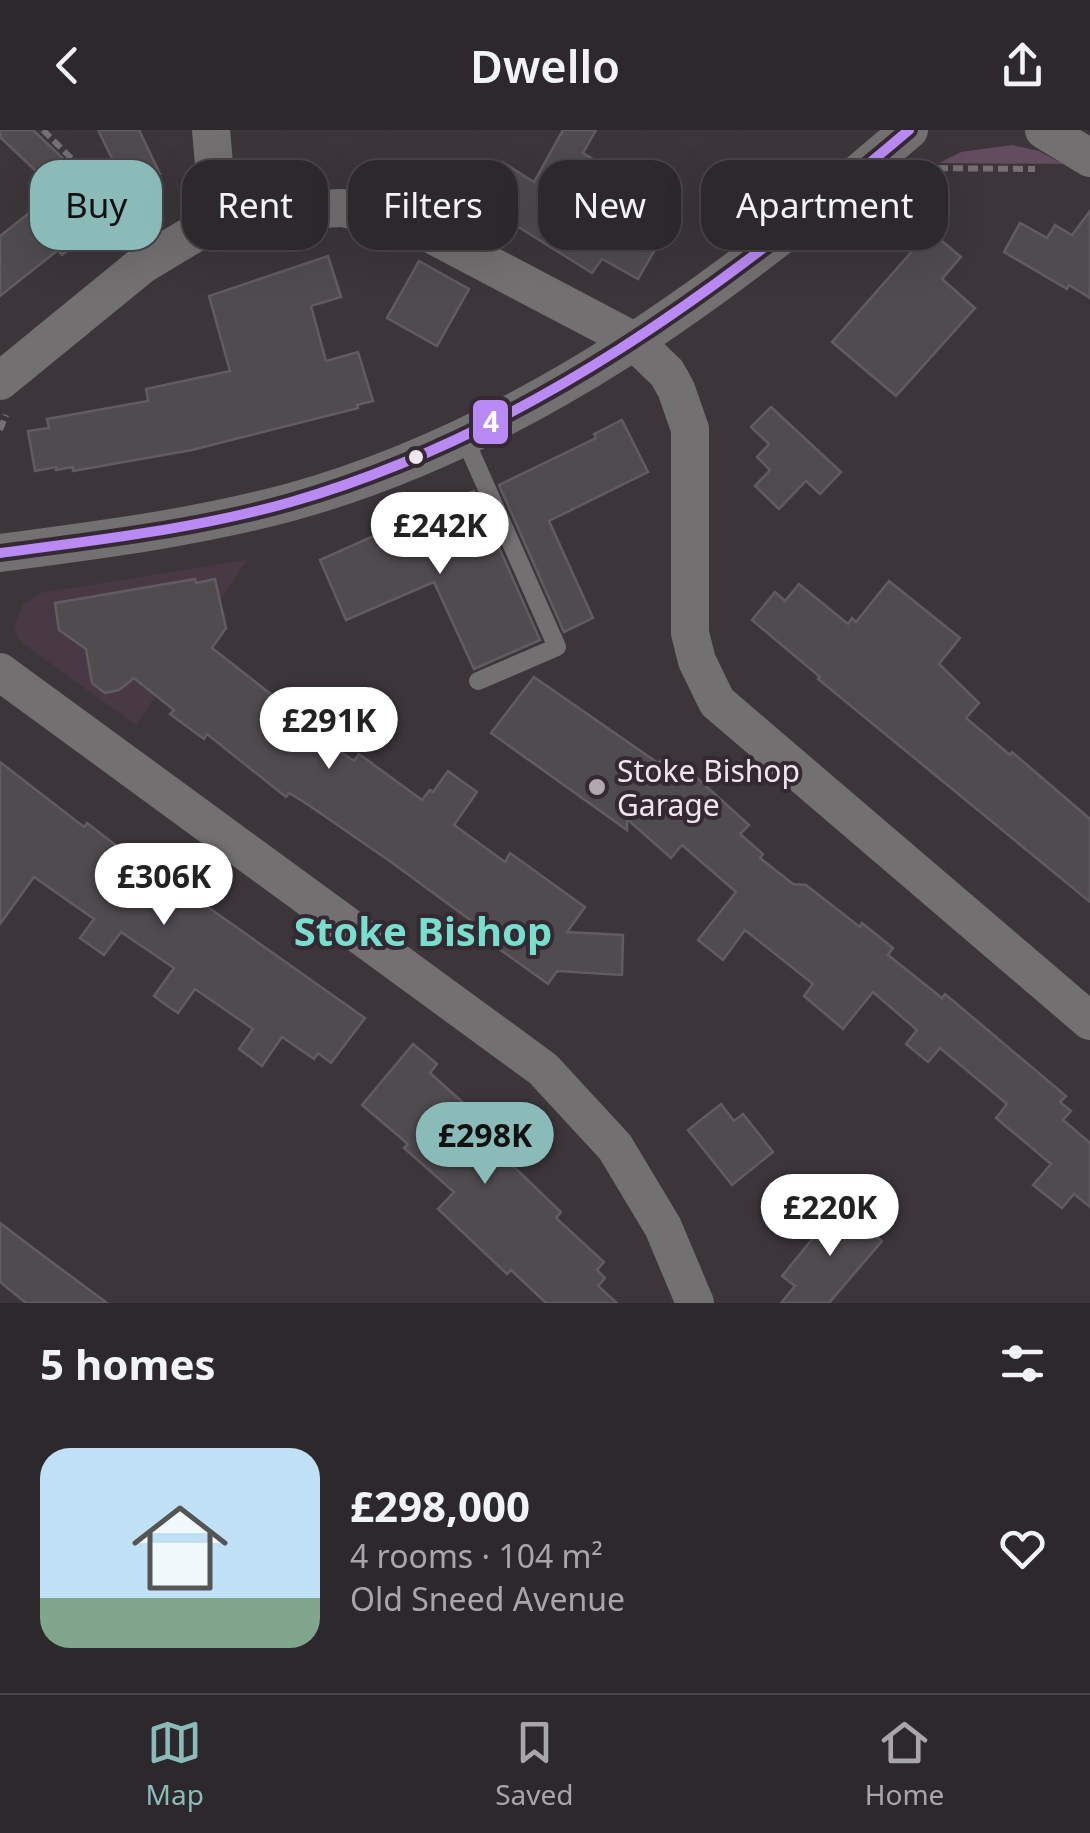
<!DOCTYPE html>
<meta charset="utf-8">
<style>
:root{--surface:#2d282c;--page:#353034;--text:#f1f3f6;--muted:#a7a6a9;--line:#484448;--accent:#8bbbb9}
body{margin:0;font-family:"Noto Sans",sans-serif;background:var(--page);color:var(--text);height:100vh;display:flex;flex-direction:column;font-size:38px;white-space:nowrap}
*{box-sizing:border-box;margin:0}
p{font-size:32px;color:var(--muted)}
.icon{flex:none;width:55px;height:55px;fill:none;stroke:currentColor;stroke-width:2;stroke-linecap:round;stroke-linejoin:round}
.map{position:relative;height:1173px;overflow:hidden}
.drawer{display:flex;flex-direction:column;background:var(--surface);flex:1}
.drawer>*{flex:none}
.top-card{position:absolute;left:30px;top:30px;width:1030px;height:90px;display:flex;gap:20px}
.price{position:absolute;translate:-50% -85px;padding:0 22px;border-radius:35px;background:#fff;color:#222;font-size:32px;line-height:65px;filter:drop-shadow(0 2px 5px #0008)}
.price::after{content:'';position:absolute;left:50%;top:60px;width:30px;height:22px;margin-left:-15px;background:inherit;clip-path:polygon(0 0,100% 0,50% 100%)}
.price.selected{background:var(--accent);color:#111}
ul{padding:0;list-style:none}
li{display:flex;align-items:center;gap:30px;height:250px;padding:0 40px}
li span{display:grid;place-items:center;flex:none;width:280px;height:200px;border-radius:30px;color:#555}
li>.icon{margin-inline-start:auto}
span .icon{width:120px;height:120px;fill:#fffc;stroke-width:1}
li b{font-size:42px}
h2{display:flex;justify-content:space-between;align-items:center;height:120px;padding:0 40px;font-size:42px}
.chip{padding:0 35px;border-radius:30px;background:var(--surface);box-shadow:0 10px 40px #0002,0 0 0 2px var(--line);font-size:35px;line-height:90px}
.chip.selected{background:var(--accent);color:#111}
header{display:flex;justify-content:space-between;align-items:center;height:130px;padding:0 40px;background:var(--surface);font-size:45px;font-weight:600}
.tabs{display:flex;justify-content:space-around;align-items:center;height:140px;border-top:2px solid var(--line);background:var(--surface);font-size:28px;color:var(--muted)}
.tabs a{display:grid;justify-items:center;gap:5px}
.tabs .selected{color:var(--accent)}
.map>svg:first-child{display:block}
.built{fill:#483945}
.green{fill:#634c5f}
.building{fill:#504b4f;stroke:#615c61;stroke-width:2.5}
.lines{fill:none;stroke-linecap:round;stroke-linejoin:round}
.path{stroke:#737173;stroke-width:6;stroke-dasharray:10 5;stroke-linecap:butt}
.service{stroke:#737072;stroke-width:18}
.minor{stroke:#737072;stroke-width:38}
.bus-1-casing{stroke:#352933;stroke-width:18}
.bus-1{stroke:#ba8af4;stroke-width:10}
.bus-dot{fill:#efe7ed;stroke:#352933;stroke-width:4}
.poi-dot{fill:#b0a9af;stroke:#352933;stroke-width:4}
.labels{text-anchor:middle;dominant-baseline:central;stroke-width:8;stroke-linejoin:round;paint-order:stroke}
.poi-label{font-size:30px;fill:#efe7ed;stroke:#352933;text-anchor:start}
.district-label{font-size:40px;font-weight:bold;fill:#78decd;stroke:#352933}
.line-badge{stroke:#352933;stroke-width:4}
.badge-label{font-size:28px;text-anchor:middle;font-weight:bold;fill:#fff}
</style>
<header><svg class="icon" aria-label="back" viewBox="0 0 24 24"><path d="M15 5l-7 7 7 7"/></svg>Dwello<svg class="icon" aria-label="share" viewBox="0 0 24 24"><path d="M12 15V3M7 8l5-5 5 5M5 13v7h14v-7"/></svg></header>
<div class="map">
<svg width="1090" height="1173" viewBox="0 0 1090 1173">
<rect width="100%" height="100%" fill="#3c363b"/>
<path class="built" d="M 247,430 L 136,595 L 22,513 L 15,503 L 16,490 L 23,475 L 40,463 Z"/>
<path class="green" d="M 1012,15 L 1039,21 L 1063,34 L 939,33 L 961,22 Z"/>
<g class="building">
<path d="M 0,0 L 33,0 L 106,69 L 81,81 L 91,93 L 80,101 L 84,107 L 62,125 L 58,120 L 0,166 L 0,106 L 57,61 L 0,7 Z"/>
<path d="M 98,0 L 139,0 L 160,44 L 127,59 Z"/>
<path d="M 563,0 L 596,0 L 583,23 L 644,60 L 640,67 L 674,87 L 638,149 L 602,129 L 592,143 L 477,71 L 502,32 L 534,52 Z"/>
<path d="M 1090,81 L 1090,168 L 1069,155 L 1067,159 L 1004,122 L 1020,93 L 1047,108 L 1055,95 L 1072,105 Z"/>
<path d="M 930,101 L 961,127 L 942,149 L 975,178 L 896,266 L 832,212 Z"/>
<path d="M 328,126 L 341,167 L 311,176 L 326,231 L 358,222 L 373,271 L 357,275 L 358,278 L 192,320 L 73,341 L 73,337 L 56,340 L 56,337 L 35,341 L 28,301 L 49,298 L 47,289 L 148,271 L 146,259 L 230,241 L 209,166 Z"/>
<path d="M 419,131 L 469,159 L 437,216 L 387,188 Z"/>
<path d="M 771,277 L 841,342 L 820,364 L 806,351 L 779,379 L 755,356 L 770,340 L 757,327 L 769,314 L 751,297 Z"/>
<path d="M 622,290 L 648,342 L 549,391 L 593,488 L 564,502 L 499,355 L 596,308 L 594,304 Z"/>
<path d="M 474,361 L 540,510 L 474,539 L 434,452 L 346,490 L 320,430 Z"/>
<path d="M 195,449 L 196,453 L 215,449 L 226,498 L 212,518 L 290,579 L 286,583 L 354,631 L 359,624 L 422,670 L 430,660 L 433,662 L 448,641 L 477,662 L 454,695 L 505,732 L 510,723 L 585,777 L 567,802 L 623,805 L 622,845 L 557,841 L 548,854 L 484,808 L 488,803 L 391,732 L 307,674 L 289,663 L 286,667 L 207,604 L 204,609 L 170,584 L 174,580 L 134,548 L 119,560 L 105,563 L 92,553 L 86,519 L 59,500 L 55,473 Z"/>
<path d="M 889,451 L 960,508 L 939,534 L 979,573 L 966,588 L 1010,625 L 1012,622 L 1090,689 L 1090,772 L 818,549 L 820,547 L 752,490 L 775,462 L 785,471 L 799,454 L 848,494 L 852,488 L 856,492 Z"/>
<path d="M 534,547 L 658,633 L 664,628 L 692,654 L 697,648 L 749,695 L 740,704 L 763,724 L 760,728 L 793,754 L 806,755 L 860,797 L 862,793 L 893,818 L 888,825 L 942,868 L 945,864 L 1066,966 L 1060,972 L 1071,981 L 1063,990 L 1090,1013 L 1090,1077 L 1074,1064 L 1062,1078 L 1033,1055 L 1051,1034 L 996,988 L 1007,974 L 940,918 L 928,932 L 906,914 L 917,900 L 873,862 L 843,899 L 804,866 L 813,854 L 745,800 L 723,830 L 698,810 L 736,762 L 682,715 L 671,728 L 627,689 L 627,700 L 491,603 Z"/>
<path d="M 0,632 L 84,697 L 87,693 L 162,751 L 165,747 L 185,761 L 365,888 L 331,933 L 318,923 L 314,929 L 282,907 L 262,936 L 239,919 L 253,899 L 195,859 L 178,883 L 166,875 L 154,866 L 174,838 L 121,802 L 104,825 L 80,808 L 94,789 L 34,747 L 0,794 Z"/>
<path d="M 413,914 L 437,934 L 430,943 L 477,985 L 469,994 L 561,1082 L 556,1088 L 604,1132 L 597,1140 L 605,1148 L 598,1156 L 617,1173 L 546,1173 L 511,1140 L 507,1144 L 438,1079 L 454,1062 L 404,1018 L 408,1014 L 362,975 Z"/>
<path d="M 721,974 L 734,991 L 743,984 L 773,1022 L 732,1055 L 688,1000 Z"/>
<path d="M 841,1074 L 882,1111 L 829,1173 L 781,1173 L 795,1156 L 782,1146 Z"/>
<path d="M 0,1093 L 37,1121 L 107,1173 L 26,1173 L 0,1152 Z"/>
</g>
<g class="lines">
<g class="path">
<path d="M 43,0 L 78,35 L 132,100"/>
<path d="M 923,38 L 1035,39"/>
<path d="M 0,300 L 6,285"/>
</g>
<path class="service" d="M 464,307 L 557,517 L 478,551"/>
<g class="minor">
<path d="M 211,0 L 215,45 L 220,68 L 235,79 L 255,82 L 342,78 L 408,92 L 634,211 L 667,243 L 676,259 L 690,299 L 690,503 L 697,531 L 717,572 L 1090,891"/>
<path d="M 1044,0 L 1090,28"/>
<path d="M 0,251 L 142,135 L 235,79"/>
<path d="M 0,423 C 98,410 195,398 291,372 C 525,307 728,157 909,0"/>
<path d="M 0,542 L 543,939 L 615,1017 L 663,1097 L 695,1173"/>
</g>
<g class="bus-1-casing">
<path id="bus-1" d="M 0,423 C 97,410 196,399 291,372 C 527,304 724,157 909,0"/>
</g>
<use href="#bus-1" class="bus-1"/>
</g>
<circle class="bus-dot" cx="416" cy="327" r="9"/>
<circle class="poi-dot" cx="597" cy="657" r="10"/>
<g class="labels">
<g class="poi-label">
<text x="617" y="640">Stoke Bishop<tspan x="617" dy="34">Garage</tspan></text>
</g>
<g class="district-label">
<text x="423" y="800">Stoke Bishop</text>
</g>
</g>
<rect class="line-badge" x="471" y="268" width="39" height="48" rx="10" fill="#ba8af4"/>
<g class="badge-label">
<text x="491" y="302">4</text>
</g>
</svg>
<b class="price" style="left:440px;top:447px">£242K</b>
<b class="price" style="left:329px;top:642px">£291K</b>
<b class="price" style="left:164px;top:798px">£306K</b>
<b class="price selected" style="left:485px;top:1057px">£298K</b>
<b class="price" style="left:830px;top:1129px">£220K</b>
<div class="top-card">
<a class="chip selected">Buy</a>
<a class="chip">Rent</a>
<a class="chip">Filters</a>
<a class="chip">New</a>
<a class="chip">Apartment</a>
</div>
</div>
<section class="drawer">
<h2>5 homes<svg class="icon" aria-label="filters" viewBox="0 0 24 24"><path d="M4 7h16M4 17h16"/><circle cx="9" cy="7" r="2"/><circle cx="15" cy="17" r="2"/></svg></h2>
<ul>
<li><span style="background:linear-gradient(#bfe0f5 75%,#7fa58c 0)"><svg class="icon" aria-label="home" viewBox="0 0 24 24"><path d="M3 11l9-7 9 7M6 9v11h12V9"/></svg></span><div><b>£298,000</b><p>4 rooms · 104 m²</p><p>Old Sneed Avenue</p></div><svg class="icon" aria-label="heart" viewBox="0 0 24 24"><path d="M12 20l-8-8c-3-5 5-10 8-4 3-6 11-1 8 4z"/></svg></li>
</ul>
</section>
<nav class="tabs">
<a class="selected"><svg class="icon" aria-label="map" viewBox="0 0 24 24"><path d="M3 6l6-2 6 2 6-2v14l-6 2-6-2-6 2zM9 4v14M15 6v14"/></svg>Map</a>
<a><svg class="icon" aria-label="saved" viewBox="0 0 24 24"><path d="M7 4h10v16l-5-4-5 4z"/></svg>Saved</a>
<a><svg class="icon" aria-label="home" viewBox="0 0 24 24"><path d="M3 11l9-7 9 7M6 9v11h12V9"/></svg>Home</a>
</nav>
